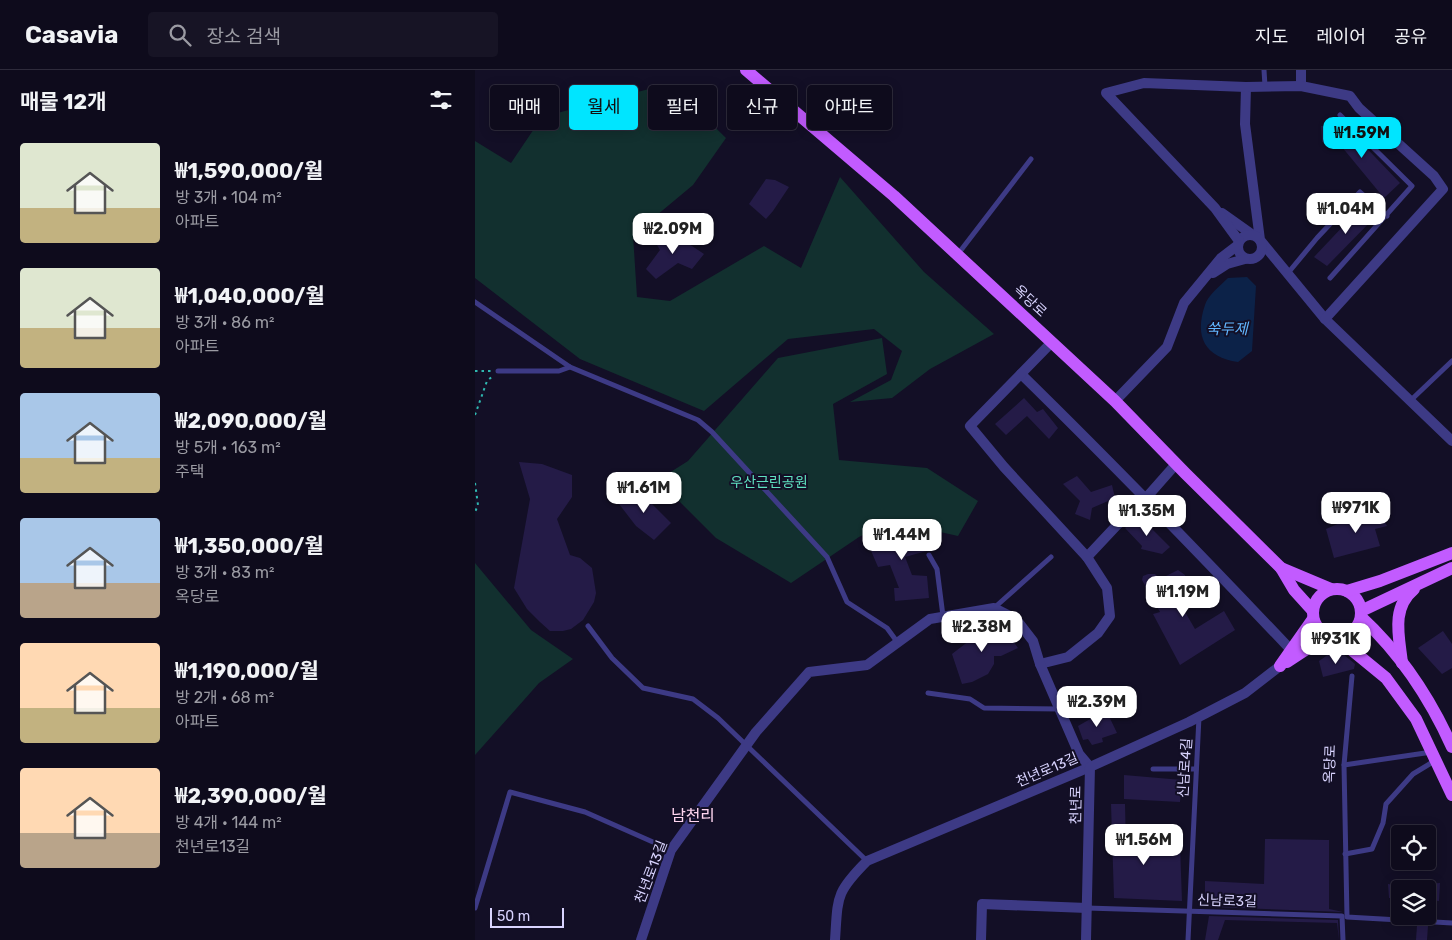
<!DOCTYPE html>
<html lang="ko">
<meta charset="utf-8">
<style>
:root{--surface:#0e0b1c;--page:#171425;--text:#f1f3f6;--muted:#9b9ba3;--line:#2e2b3b;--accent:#00e5ff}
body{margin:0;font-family:Rubik,"Noto Sans KR",sans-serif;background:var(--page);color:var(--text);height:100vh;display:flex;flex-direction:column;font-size:19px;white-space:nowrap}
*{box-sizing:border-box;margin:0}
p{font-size:16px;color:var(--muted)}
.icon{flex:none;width:28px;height:28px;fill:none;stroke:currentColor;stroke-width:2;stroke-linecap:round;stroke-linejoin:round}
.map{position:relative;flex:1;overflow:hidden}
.details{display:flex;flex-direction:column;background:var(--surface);width:475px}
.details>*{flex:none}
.hud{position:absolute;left:15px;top:15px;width:475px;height:45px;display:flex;gap:10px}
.buttons{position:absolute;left:916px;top:755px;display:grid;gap:10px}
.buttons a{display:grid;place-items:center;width:45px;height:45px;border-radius:5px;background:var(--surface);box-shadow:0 2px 12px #0003,0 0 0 1px var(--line);font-size:25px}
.scale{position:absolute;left:15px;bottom:12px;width:74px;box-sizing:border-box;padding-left:5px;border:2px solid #d9d4ff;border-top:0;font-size:14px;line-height:18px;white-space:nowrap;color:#d9d4ff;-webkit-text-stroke:4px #130f26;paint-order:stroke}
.price{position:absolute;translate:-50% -42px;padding:0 11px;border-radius:10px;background:#fff;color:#222;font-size:16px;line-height:32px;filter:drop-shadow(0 1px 2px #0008)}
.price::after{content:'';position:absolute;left:50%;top:30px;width:15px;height:11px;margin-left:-8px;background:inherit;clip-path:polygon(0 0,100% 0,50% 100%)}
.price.current{background:var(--accent);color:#111}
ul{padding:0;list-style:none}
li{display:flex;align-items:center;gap:15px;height:125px;padding:0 20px}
li span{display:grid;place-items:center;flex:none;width:140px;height:100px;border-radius:5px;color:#555}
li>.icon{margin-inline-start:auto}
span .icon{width:60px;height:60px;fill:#fffc;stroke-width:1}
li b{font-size:21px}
h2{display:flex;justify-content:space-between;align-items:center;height:60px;padding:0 20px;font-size:21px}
.pill{padding:0 18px;border-radius:5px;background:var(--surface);box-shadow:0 2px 12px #0003,0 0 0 1px var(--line);font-size:18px;line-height:45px}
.pill.current{background:var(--accent);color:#111}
header{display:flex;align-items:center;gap:30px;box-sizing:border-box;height:70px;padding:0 25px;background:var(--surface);border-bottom:1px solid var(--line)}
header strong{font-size:24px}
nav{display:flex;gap:28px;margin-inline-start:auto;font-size:18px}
.search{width:350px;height:45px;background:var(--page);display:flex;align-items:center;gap:12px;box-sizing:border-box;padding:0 18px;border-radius:5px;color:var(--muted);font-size:19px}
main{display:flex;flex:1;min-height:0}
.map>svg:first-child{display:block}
.green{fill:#12302f}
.water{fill:#0c2248}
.building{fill:#241b47}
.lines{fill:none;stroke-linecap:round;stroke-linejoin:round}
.path{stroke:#2fb8b0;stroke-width:2;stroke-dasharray:2.5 4;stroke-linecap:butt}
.service{stroke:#3d3a85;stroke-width:5}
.minor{stroke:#3d3a85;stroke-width:10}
.primary{stroke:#c25bff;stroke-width:12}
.labels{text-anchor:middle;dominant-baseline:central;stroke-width:4;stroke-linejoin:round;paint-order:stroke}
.street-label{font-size:14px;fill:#d9d4ff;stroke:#130f26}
.park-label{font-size:14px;fill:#5fe0c0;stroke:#130f26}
.water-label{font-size:15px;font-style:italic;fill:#62b6ff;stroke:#130f26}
.quarter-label{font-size:16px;fill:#ffd6f0;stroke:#130f26}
</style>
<header>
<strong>Casavia</strong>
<div class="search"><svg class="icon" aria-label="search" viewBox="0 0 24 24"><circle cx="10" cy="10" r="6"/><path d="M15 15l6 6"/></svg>장소 검색</div>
<nav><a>지도</a><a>레이어</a><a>공유</a></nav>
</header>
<main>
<section class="details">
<h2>매물 12개<svg class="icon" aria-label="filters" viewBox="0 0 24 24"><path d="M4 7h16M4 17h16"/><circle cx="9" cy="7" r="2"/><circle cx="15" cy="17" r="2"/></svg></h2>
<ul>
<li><span style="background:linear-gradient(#dfe7d0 65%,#c2b280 0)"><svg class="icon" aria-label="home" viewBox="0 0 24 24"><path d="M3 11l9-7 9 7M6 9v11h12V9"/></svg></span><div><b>₩1,590,000/월</b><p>방 3개 · 104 m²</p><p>아파트</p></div></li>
<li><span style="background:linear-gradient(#dfe7d0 60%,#c2b280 0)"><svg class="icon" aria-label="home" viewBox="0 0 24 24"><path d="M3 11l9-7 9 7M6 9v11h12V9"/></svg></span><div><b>₩1,040,000/월</b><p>방 3개 · 86 m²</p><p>아파트</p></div></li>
<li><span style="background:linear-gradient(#a9c7e8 65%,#c2b280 0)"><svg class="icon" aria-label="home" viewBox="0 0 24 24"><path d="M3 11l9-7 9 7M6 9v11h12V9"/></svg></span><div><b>₩2,090,000/월</b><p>방 5개 · 163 m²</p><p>주택</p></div></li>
<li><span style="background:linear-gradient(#a9c7e8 65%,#b9a48a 0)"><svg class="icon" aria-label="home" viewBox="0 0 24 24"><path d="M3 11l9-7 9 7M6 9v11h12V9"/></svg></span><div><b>₩1,350,000/월</b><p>방 3개 · 83 m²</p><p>옥당로</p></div></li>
<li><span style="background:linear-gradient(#ffd9b3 65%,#c2b280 0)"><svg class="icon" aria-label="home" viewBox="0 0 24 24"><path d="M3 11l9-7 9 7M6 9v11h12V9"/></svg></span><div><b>₩1,190,000/월</b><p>방 2개 · 68 m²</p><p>아파트</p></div></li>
<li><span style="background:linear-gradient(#ffd9b3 65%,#b9a48a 0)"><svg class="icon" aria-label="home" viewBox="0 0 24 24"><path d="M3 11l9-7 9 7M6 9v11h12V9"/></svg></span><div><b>₩2,390,000/월</b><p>방 4개 · 144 m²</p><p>천년로13길</p></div></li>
</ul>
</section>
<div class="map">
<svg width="977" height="870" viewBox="0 0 977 870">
<rect width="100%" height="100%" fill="#130f26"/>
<g class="green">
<path d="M 174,19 L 205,23 L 251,68 L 218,115 L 158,165 L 162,227 L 195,231 L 289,176 L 326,198 L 365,107 L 449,202 L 519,264 L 455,299 L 417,328 L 375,332 L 416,310 L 427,281 L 399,259 L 313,269 L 229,341 L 105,289 L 0,208 L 0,71 L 36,93 L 67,47 Z"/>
<path d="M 407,268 L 412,304 L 358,334 L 364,390 L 452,398 L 503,431 L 483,466 L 416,451 L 384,467 L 316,513 L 241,468 L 183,410 L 213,391 L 303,288 Z"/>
<path d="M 0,493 L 56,560 L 98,589 L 64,613 L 0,685 Z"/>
</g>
<path class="water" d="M 772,207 L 781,216 L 777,281 L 763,292 C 730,287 719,267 730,235 C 733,225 745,216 753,208 Z"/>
<g class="building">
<path d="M 846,56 L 863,56 L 877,63 L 925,113 L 909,128 L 862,71 L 847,72 Z"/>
<path d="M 291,109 L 300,110 L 314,117 L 298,141 L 291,149 L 274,134 Z"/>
<path d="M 890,133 L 903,144 L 852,196 L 839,187 Z"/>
<path d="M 196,162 L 229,184 L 217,199 L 203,193 L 181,209 L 171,199 L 185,180 L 179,170 Z"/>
<path d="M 549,328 L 562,342 L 568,339 L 583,358 L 574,369 L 552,346 L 531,365 L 520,354 Z"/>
<path d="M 44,392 L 67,394 L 97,405 L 97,427 L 82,449 L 95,485 L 105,488 L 117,498 L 121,523 L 119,532 L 108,550 L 96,559 L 88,561 L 75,561 L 65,552 L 52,539 L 39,518 L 55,429 Z"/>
<path d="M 602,406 L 616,422 L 637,415 L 640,428 L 617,438 L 615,450 L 600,444 L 605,431 L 588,414 Z"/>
<path d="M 154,419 L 171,428 L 196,453 L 179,470 L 161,456 L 144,434 Z"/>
<path d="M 901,437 L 912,456 L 900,459 L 905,476 L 859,488 L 851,459 Z"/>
<path d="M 664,446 L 695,477 L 687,484 L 666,479 L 667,476 L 650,458 Z"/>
<path d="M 442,457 L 455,480 L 430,487 L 437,505 L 452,506 L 454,528 L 420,531 L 419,518 L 424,518 L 415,495 L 403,497 L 391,469 Z"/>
<path d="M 703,500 L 710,505 L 714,524 L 703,530 L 720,559 L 749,541 L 760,560 L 705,595 L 678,544 L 685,542 L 667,510 L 668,506 L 673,504 L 680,504 L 685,509 Z"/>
<path d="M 527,555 L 543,578 L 526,586 L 519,586 L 519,594 L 513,604 L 497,612 L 487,614 L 477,584 L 508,560 Z"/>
<path d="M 968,561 L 977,574 L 977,598 L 967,604 L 943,578 Z"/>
<path d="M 854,584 L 868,584 L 880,594 L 879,599 L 848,607 L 844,591 Z"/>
<path d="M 631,640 L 642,663 L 627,668 L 628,672 L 617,675 L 613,669 L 608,670 L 603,656 Z"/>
<path d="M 649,705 L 707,710 L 705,732 L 649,729 Z"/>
<path d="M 636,734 L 650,734 L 651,777 L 705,775 L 707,831 L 639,828 Z"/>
<path d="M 790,769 L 854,770 L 854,839 L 868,842 L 735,837 L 736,829 L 730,829 L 730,811 L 789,814 Z"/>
<path d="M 965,813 L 964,831 L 952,830 L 952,814 Z"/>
<path d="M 913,814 L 925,816 L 925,829 L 914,828 Z"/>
<path d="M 734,846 L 863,850 L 864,870 L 862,853 L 750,850 L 743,870 L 730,870 Z"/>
<path d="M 942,855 L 953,856 L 952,870 L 941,870 Z"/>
</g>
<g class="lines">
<g class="path">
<path d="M 0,301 L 16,301"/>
<path d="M 0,345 L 12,311 L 19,305"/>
<path d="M 0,413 L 3,435 L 0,442"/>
</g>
<g class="service">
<path d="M 789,0 L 790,16"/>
<path d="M 483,184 L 556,89"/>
<path d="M 813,203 L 842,168 L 885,122 L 912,146"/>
<path d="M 855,208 L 937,116 L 865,45"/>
<path d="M 0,232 L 95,297 L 223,350 L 237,362 L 352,487 L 372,532 L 412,558 L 423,573"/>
<path d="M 23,301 L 84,301 L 95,297"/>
<path d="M 935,331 L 977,291"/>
<path d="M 454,485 L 462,499 L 468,546"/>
<path d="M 519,538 L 576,487"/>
<path d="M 113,556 L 137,588 L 168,618 L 218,629 L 243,648 L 392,791"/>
<path d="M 877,606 L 869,695 L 872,847 L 977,853"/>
<path d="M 453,623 L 495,629 L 509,638 L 585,639"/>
<path d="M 869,695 L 957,682"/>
<path d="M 678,699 L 721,699"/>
<path d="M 870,784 L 897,779 L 908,753 L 911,734 L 938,704 L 961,690"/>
<path d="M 0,838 L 35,722 L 110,742 L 196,780"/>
<path d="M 612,838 L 867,846 L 868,870"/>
<path d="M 713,870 L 724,647"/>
</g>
<g class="minor">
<path d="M 826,0 L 826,16"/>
<path d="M 771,17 L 770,54 L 785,170 L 850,249 L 977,371"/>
<path d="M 747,143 L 778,165"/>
<circle cx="775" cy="177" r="12"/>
<path d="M 764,171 L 740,138 L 631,23 L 669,13 L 771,17 L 826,16 L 875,26 L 884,38 L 959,106 L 968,119 L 850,249"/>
<path d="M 738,203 L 752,194 L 770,189"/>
<path d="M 546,304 C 638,394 728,487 816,580"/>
<path d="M 640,331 L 692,277 L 709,233 L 746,188 L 763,175"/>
<path d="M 612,487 L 642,455 L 656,445 L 701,394"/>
<path d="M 565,594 L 593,587 L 623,563 L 635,546 L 632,518 L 612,487 L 529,397 L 495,356 L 577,272"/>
<path d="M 166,870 L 196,780 L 281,662 L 334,602 L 392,595 L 455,549 L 519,538 L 541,549 L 558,571 L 565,594 L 604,684 L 615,697 L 392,791 C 360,823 363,827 360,870"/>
<path d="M 506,870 L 507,834 L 612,838"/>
<path d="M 611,870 L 615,697 L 714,652 L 770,623 L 805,596"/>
</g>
<g class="primary">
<path d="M 271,0 L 419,126 L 640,331 L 710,403 L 806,498 L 819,520 L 838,541"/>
<path d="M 806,498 L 856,519"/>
<circle cx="862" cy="543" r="24"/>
<path d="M 872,521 L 905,511 L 977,483"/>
<path d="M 886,541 L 977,498"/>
<path d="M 886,547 C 926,584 955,628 977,677"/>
<path d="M 861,567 L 911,608 L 941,649 L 977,725"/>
<path d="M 812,592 L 853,565"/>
<path d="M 927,593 C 924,566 916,538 939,519"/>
<path d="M 805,596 L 838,549"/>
</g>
</g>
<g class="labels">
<g class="street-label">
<text transform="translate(555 231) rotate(43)">옥당로</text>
<text transform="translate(855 694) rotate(-88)">옥당로</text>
<text transform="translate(710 698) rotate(-86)">신남로4길</text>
<text transform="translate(572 700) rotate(-23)">천년로13길</text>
<text transform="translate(601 735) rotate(-89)">천년로</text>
<text transform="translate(176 802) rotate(-69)">천년로13길</text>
<text transform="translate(752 831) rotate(2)">신남로3길</text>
</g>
<g class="park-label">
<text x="294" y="412">우산근린공원</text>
</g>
<g class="water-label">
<text x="752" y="259">쑥두제</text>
</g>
<g class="quarter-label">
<text x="218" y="745">남천리</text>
</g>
</g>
</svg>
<div class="buttons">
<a><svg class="icon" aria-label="locate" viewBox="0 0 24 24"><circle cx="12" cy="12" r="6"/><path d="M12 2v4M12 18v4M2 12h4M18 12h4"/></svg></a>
<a><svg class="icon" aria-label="layers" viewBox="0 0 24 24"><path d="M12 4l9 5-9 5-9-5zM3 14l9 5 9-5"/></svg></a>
</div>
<div class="scale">50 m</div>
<b class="price current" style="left:887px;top:89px">₩1.59M</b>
<b class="price" style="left:871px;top:165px">₩1.04M</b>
<b class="price" style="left:198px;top:185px">₩2.09M</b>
<b class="price" style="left:169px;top:444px">₩1.61M</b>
<b class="price" style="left:881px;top:464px">₩971K</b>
<b class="price" style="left:672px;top:467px">₩1.35M</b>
<b class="price" style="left:427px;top:491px">₩1.44M</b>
<b class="price" style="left:708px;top:548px">₩1.19M</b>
<b class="price" style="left:507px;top:583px">₩2.38M</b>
<b class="price" style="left:861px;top:595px">₩931K</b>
<b class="price" style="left:622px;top:658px">₩2.39M</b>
<b class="price" style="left:669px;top:796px">₩1.56M</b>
<div class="hud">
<a class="pill">매매</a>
<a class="pill current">월세</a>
<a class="pill">필터</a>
<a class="pill">신규</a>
<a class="pill">아파트</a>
</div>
</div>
</main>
